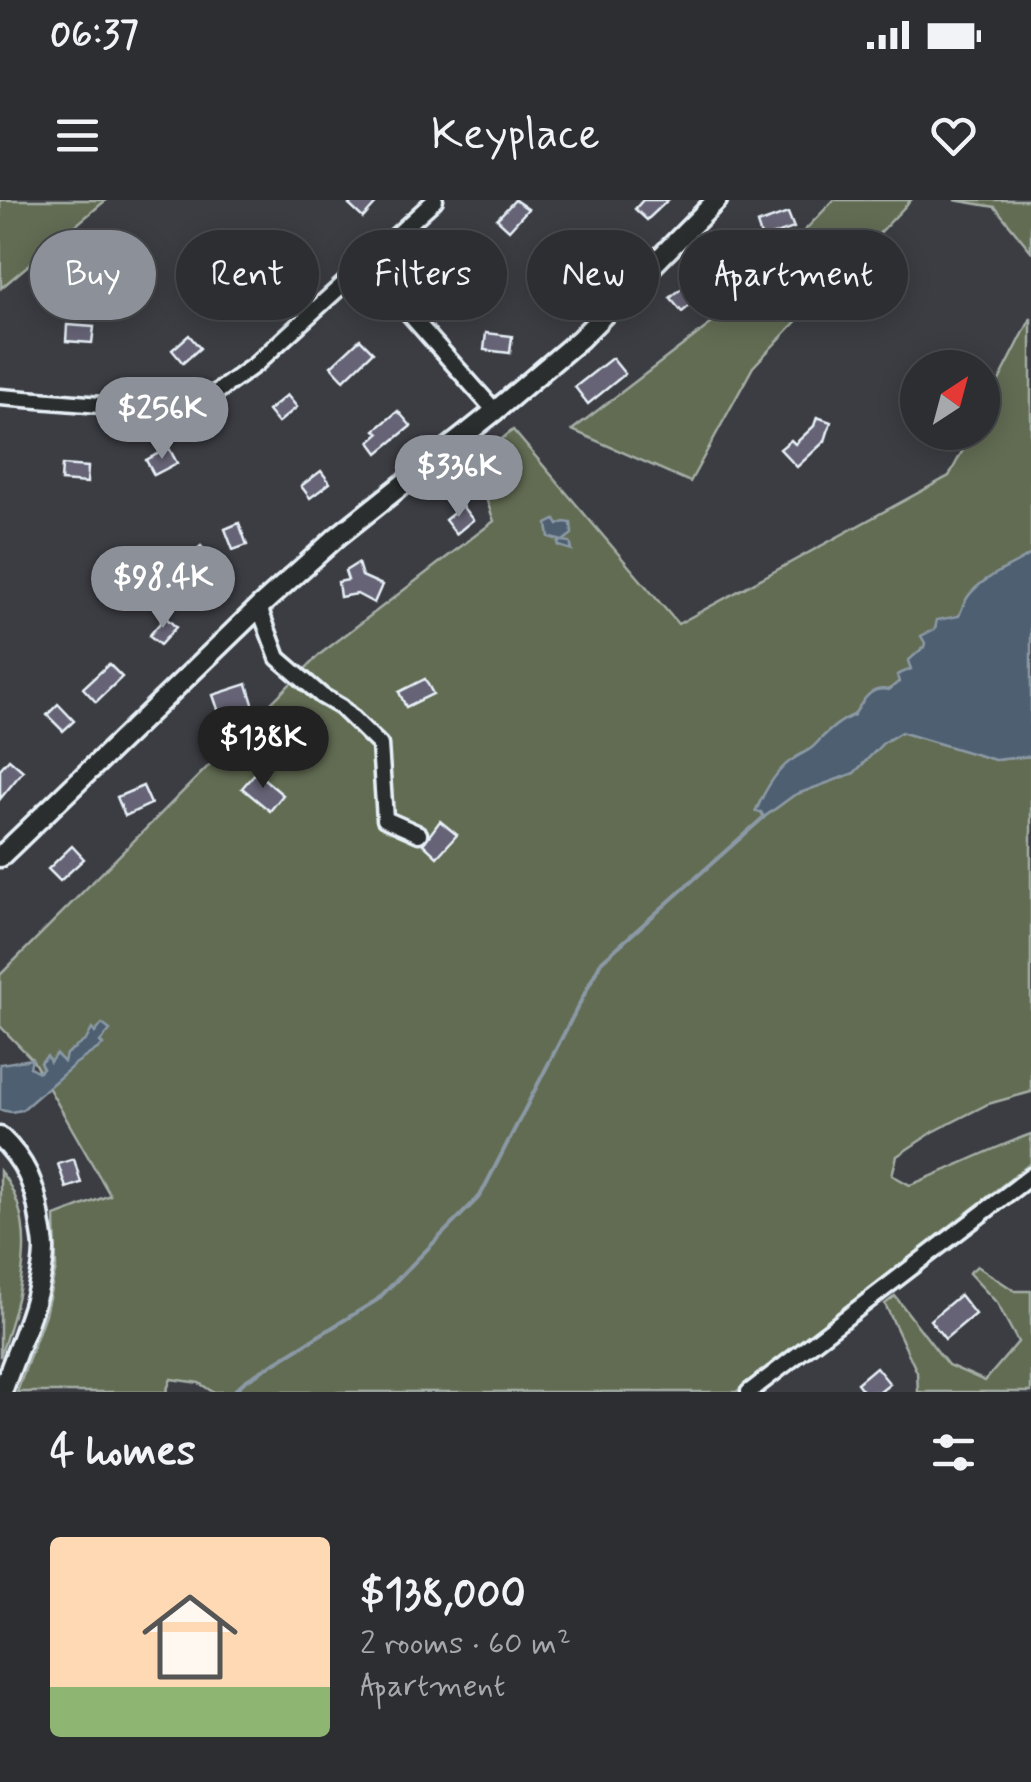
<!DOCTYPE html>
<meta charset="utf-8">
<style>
:root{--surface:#2d2e32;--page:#35363a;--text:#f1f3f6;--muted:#a7a8ac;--line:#484a4d;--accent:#8c9099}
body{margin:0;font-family:Mynerve,sans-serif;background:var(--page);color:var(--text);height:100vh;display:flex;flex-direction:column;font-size:38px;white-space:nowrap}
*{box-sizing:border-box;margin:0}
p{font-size:32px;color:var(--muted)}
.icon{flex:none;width:55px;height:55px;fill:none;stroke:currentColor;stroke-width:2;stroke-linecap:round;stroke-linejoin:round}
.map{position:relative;height:1192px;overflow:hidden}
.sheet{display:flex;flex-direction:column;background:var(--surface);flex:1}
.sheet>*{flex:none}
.top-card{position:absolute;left:30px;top:30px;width:972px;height:90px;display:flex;gap:20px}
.needle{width:65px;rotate:36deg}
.fabs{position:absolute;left:900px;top:150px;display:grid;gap:20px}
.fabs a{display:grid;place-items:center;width:100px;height:100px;border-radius:50%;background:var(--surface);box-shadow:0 5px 25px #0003,0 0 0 2px var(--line);font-size:50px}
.price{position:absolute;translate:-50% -85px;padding:0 22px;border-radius:35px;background:var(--accent);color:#fff;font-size:32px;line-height:65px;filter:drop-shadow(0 2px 5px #0008)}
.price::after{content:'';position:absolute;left:50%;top:60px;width:30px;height:22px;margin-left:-15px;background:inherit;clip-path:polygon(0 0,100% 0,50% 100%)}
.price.active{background:#222;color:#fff}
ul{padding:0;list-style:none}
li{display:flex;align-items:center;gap:30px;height:250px;padding:0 50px}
li span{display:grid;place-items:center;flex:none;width:280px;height:200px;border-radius:10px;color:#555}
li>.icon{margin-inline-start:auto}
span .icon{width:120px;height:120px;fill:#fffc;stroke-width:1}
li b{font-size:42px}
h2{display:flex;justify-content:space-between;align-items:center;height:120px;padding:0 50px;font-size:42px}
.chip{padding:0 35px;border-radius:45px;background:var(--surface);box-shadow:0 5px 25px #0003,0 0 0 2px var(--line);font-size:35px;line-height:90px}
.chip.active{background:var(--accent);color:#fff}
.status{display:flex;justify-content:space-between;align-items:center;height:70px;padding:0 50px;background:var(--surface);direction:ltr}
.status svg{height:28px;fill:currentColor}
header{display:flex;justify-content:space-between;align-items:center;height:130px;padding:0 50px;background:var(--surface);font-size:45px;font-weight:600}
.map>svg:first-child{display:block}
.green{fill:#626c53;stroke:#a5aea6;stroke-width:2.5}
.water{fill:#4d5f6f;stroke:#8b99a6;stroke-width:2.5}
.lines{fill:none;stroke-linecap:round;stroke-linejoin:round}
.stream{stroke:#8b99a6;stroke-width:4}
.building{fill:#656375;stroke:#e8f1f8;stroke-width:2.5}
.minor-casing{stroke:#e8f1f8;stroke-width:21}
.tertiary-casing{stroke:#e8f1f8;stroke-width:25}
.secondary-casing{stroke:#e8f1f8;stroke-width:25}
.minor{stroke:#2a2d2e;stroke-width:14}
.tertiary{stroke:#2a2d2e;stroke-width:18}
.secondary{stroke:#2a2d2e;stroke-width:18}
</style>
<div class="status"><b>06:37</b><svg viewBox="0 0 49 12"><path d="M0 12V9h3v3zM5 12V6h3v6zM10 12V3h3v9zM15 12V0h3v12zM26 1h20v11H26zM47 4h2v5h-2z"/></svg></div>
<header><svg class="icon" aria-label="menu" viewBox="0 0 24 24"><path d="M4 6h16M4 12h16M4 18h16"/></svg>Keyplace<svg class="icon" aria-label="heart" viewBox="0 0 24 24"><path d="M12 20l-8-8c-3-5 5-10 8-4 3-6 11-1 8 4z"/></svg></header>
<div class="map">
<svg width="1031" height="1192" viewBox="0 0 1031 1192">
<rect width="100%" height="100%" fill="#3c3d43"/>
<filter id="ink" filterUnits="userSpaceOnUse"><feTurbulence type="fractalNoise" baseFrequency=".01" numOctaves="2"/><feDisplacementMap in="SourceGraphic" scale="20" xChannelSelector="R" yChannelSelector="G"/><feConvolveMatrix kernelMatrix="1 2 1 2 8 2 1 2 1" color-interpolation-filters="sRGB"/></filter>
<g filter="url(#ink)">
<g class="green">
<path d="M 0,0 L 106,0 L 1,88 Z"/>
<path d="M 834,0 L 911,0 L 753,167 L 690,282 L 572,230 L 725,113 Z"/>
<path d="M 954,0 L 1031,0 L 1031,51 L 995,7 Z"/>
<path d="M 1031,118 L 1031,354 L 1015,365 L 1000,371 L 959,416 L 935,429 L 924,447 L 909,461 L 911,468 C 904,477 896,486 886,491 C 871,500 863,498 854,515 C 839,521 826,533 816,544 C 808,553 797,556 788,563 C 774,575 764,593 756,610 L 761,611 L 764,617 L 794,595 L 854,573 L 883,543 L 901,532 L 995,560 L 1031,556 L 1031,892 L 988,904 L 933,932 L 897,956 L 892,975 L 910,985 C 951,969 990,949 1031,934 L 1031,963 L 736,1192 L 213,1192 L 199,1183 L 171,1179 L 166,1192 L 17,1192 L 45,1114 L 56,1068 L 55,1016 L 110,995 L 32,859 L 0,826 L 0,775 L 319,455 L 494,321 L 473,262 L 513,230 L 678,424 L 949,276 L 972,233 L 982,232 L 983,212 Z"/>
<path d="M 0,971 C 43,1025 19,1098 0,1157 Z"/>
<path d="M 977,1066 L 1015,1091 L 1031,1091 L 1031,1192 L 918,1192 L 917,1172 L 885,1104 L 895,1096 L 948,1165 L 985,1181 L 1018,1142 L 997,1103 L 969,1073 Z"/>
</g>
<g class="water">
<path d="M 555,320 L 558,325 L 564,322 L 571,323 L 572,334 L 563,341 L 570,342 L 572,350 L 559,346 L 558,343 L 562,341 L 549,337 L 547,324 Z"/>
<path d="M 1031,354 L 1031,556 L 995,560 L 901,532 L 883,543 L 854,573 L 794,595 L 764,617 L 761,612 L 756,611 C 764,592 776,569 795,558 C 802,553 810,551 815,545 C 826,533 839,521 854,515 C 863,501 869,486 889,490 L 899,482 L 897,475 L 911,469 L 908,461 L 924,447 L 925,443 L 921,436 L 935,429 L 937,420 L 959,416 C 962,409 965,399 970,394 C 986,375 1012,367 1031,354 Z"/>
<path d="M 102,824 L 110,830 L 100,842 L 103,845 L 75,864 L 22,910 L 11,912 L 0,910 L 0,864 L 32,859 L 30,867 L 39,872 L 43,868 L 40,863 L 47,856 L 50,862 L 56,854 L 64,862 L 66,854 L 86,840 L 92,829 L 95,833 Z"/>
</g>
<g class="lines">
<path class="stream" d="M 233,1192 L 245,1181 L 377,1100 L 480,996 L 601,762 L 764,617"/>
</g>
<g class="building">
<path d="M 354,0 L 379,0 L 363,18 L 349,5 Z"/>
<path d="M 515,0 L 528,9 L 509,30 L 497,19 Z"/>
<path d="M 643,0 L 668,0 L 647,20 L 635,9 Z"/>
<path d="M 788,13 L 794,28 L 762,39 L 757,24 Z"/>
<path d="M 458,53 L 468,64 L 447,82 L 437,71 Z"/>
<path d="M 586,60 L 599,72 L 580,92 L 568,80 Z"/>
<path d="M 276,68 L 284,82 L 262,94 L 254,79 Z"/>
<path d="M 703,71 L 715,85 L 682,112 L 670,98 Z"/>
<path d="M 67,125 L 94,127 L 92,143 L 66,141 Z"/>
<path d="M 486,133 L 512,136 L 510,153 L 484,150 Z"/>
<path d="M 189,135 L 200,148 L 183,163 L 172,150 Z"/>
<path d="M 360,139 L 373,152 L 344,180 L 331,166 Z"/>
<path d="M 612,158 L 625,174 L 588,204 L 575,187 Z"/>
<path d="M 287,195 L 297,207 L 278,223 L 268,211 Z"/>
<path d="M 398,211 L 411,226 L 378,253 L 370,242 L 379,234 L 375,230 Z"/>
<path d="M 817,217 L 831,222 L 825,241 L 797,267 L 780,249 L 791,240 L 795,244 L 814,226 Z"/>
<path d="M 169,248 L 177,263 L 154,275 L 146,260 Z"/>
<path d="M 62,265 L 88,267 L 87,283 L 61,281 Z"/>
<path d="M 321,271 L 330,283 L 310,298 L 301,286 Z"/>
<path d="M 462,306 L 473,320 L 456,334 L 445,320 Z"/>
<path d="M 239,323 L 247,345 L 233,350 L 225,329 Z"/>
<path d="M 201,346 L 214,360 L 219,356 L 230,368 L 213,383 L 195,363 L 199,360 L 192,353 Z"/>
<path d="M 358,363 L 362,376 L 382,385 L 374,403 L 357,394 L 340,397 L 338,382 L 348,380 L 345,371 Z"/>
<path d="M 165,417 L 176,427 L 160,445 L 149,436 Z"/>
<path d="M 109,464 L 122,477 L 96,502 L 83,488 Z"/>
<path d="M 425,479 L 433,494 L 406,507 L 399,492 Z"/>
<path d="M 247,484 L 254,507 L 221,518 L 213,495 Z"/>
<path d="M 58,504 L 74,521 L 63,531 L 47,515 Z"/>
<path d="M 9,559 L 23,571 L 0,599 L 0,569 Z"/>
<path d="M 256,572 L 283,595 L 270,611 L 242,588 Z"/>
<path d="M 143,586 L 151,604 L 125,616 L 117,597 Z"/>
<path d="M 440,621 L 457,635 L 437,657 L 423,644 Z"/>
<path d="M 72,646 L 84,659 L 60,681 L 48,669 Z"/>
<path d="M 74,959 L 81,983 L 66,988 L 58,964 Z"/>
<path d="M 960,1095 L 975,1114 L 945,1139 L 930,1120 Z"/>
<path d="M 876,1167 L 890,1184 L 880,1192 L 864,1192 L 857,1183 Z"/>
</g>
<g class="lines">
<g class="minor-casing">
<g id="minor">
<path d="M 365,64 L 495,211"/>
<path d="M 0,197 L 164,210 L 190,204 L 217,192 L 256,164 L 435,0"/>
<path d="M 259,407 L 278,458 L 322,496 L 341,507 L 380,545 L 385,619 L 419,634"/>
<path d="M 749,1192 L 1031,976"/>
</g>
</g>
<g class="tertiary-casing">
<path id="tertiary" d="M 0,937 C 25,961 35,984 40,1019 C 41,1029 44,1039 44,1050 C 43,1093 16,1151 2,1192"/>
</g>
<g class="secondary-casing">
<path id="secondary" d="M 0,657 L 259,407 L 338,336 L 495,211 L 580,139 L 717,0"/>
</g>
<use href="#minor" class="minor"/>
<use href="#tertiary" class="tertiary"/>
<use href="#secondary" class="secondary"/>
</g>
</g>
</svg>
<div class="fabs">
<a><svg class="needle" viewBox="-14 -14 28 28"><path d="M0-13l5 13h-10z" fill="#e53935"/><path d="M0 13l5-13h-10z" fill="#a7a8ac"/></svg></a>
</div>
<b class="price" style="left:162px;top:262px">$256K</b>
<b class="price" style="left:459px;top:320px">$336K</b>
<b class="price" style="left:163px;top:431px">$98.4K</b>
<b class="price active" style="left:263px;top:591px">$138K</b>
<div class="top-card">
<a class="chip active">Buy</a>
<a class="chip">Rent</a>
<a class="chip">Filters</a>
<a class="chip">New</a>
<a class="chip">Apartment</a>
</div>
</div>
<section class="sheet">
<h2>4 homes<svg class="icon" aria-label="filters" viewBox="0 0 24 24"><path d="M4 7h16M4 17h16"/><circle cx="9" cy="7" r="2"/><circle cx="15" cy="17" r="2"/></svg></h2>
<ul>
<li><span style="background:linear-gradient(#ffd9b3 75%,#8fb573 0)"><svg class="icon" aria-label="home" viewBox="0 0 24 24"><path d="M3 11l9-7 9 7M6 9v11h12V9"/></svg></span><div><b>$138,000</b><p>2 rooms · 60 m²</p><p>Apartment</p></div></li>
</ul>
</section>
